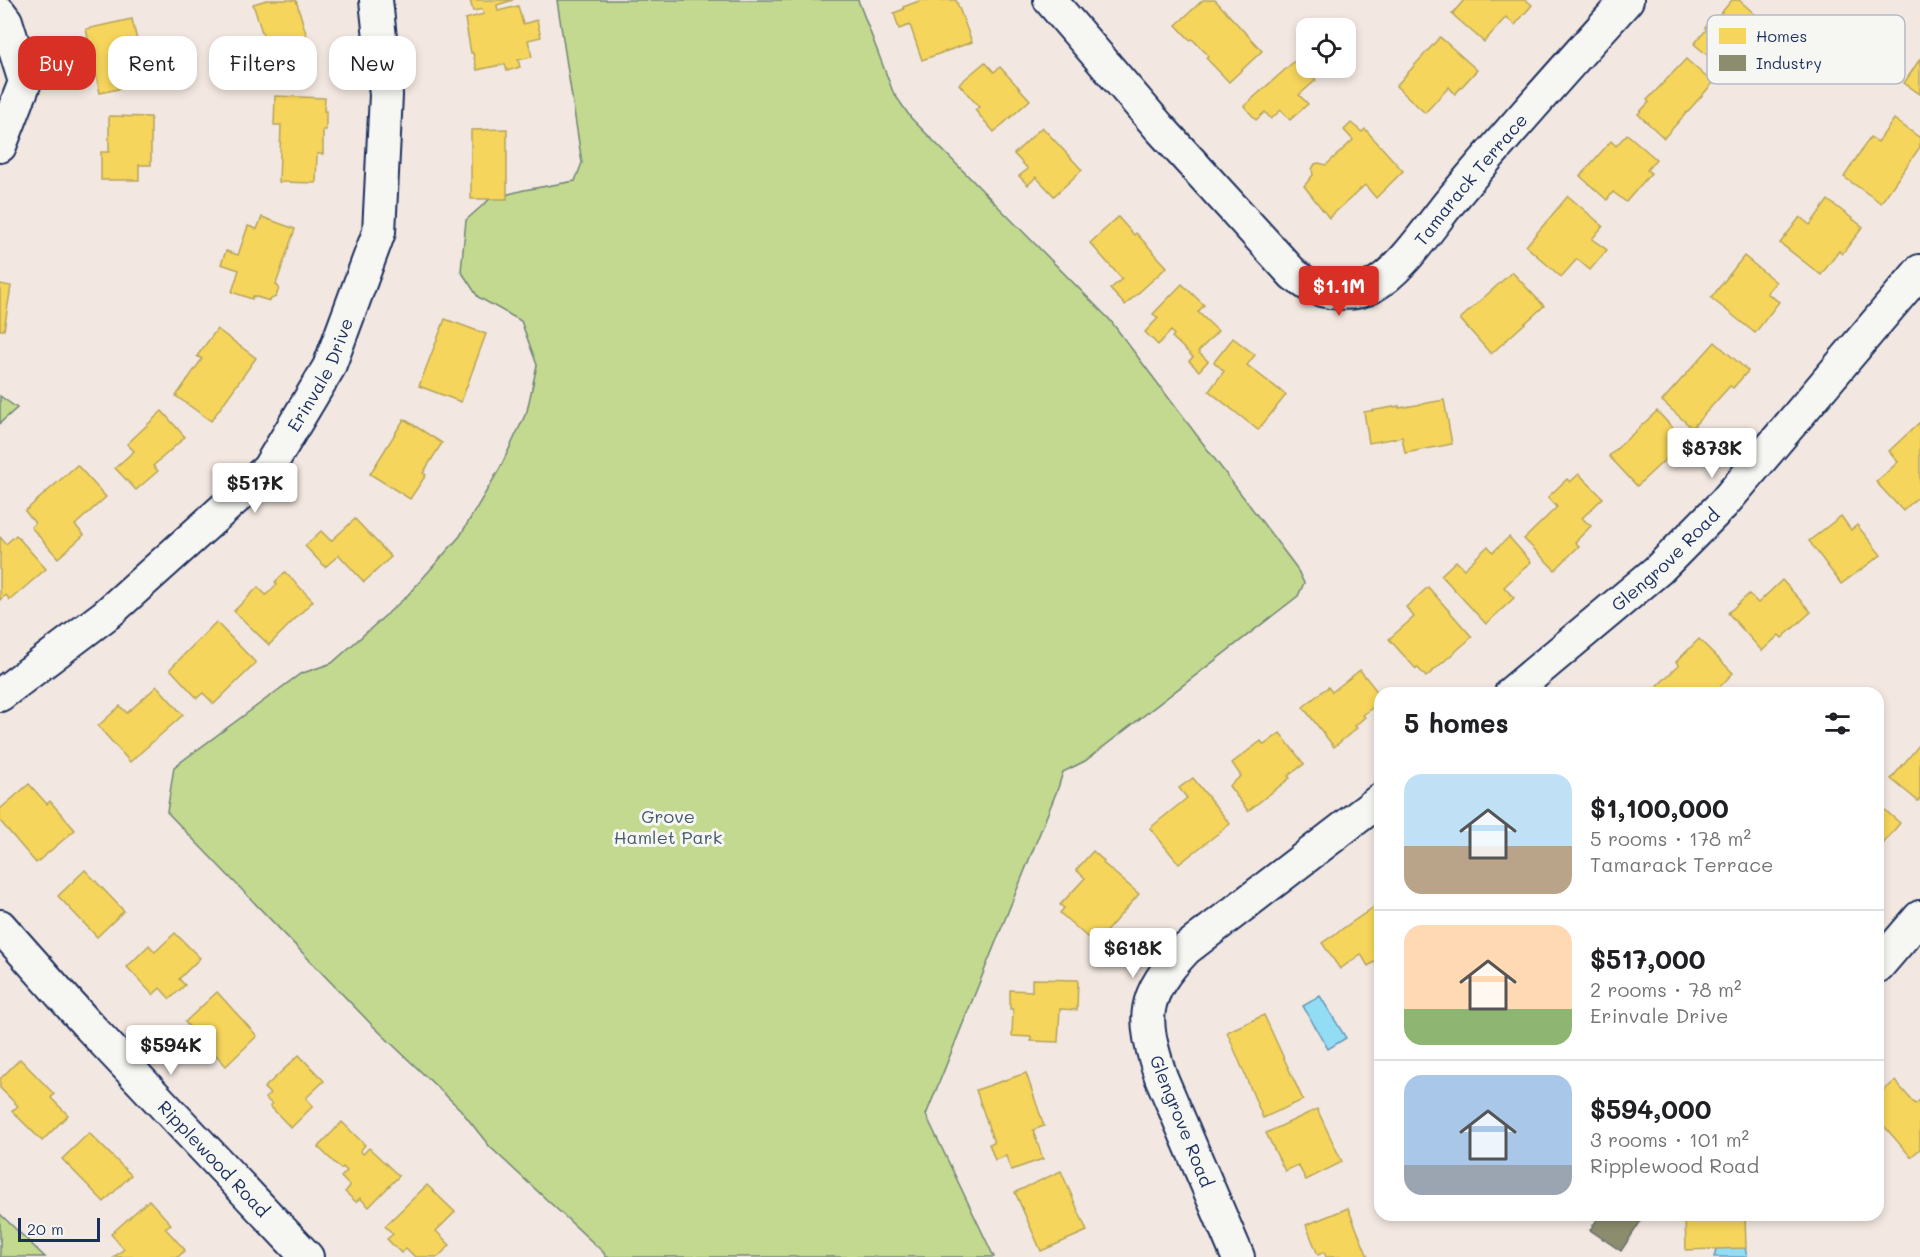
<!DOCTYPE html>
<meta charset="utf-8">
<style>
:root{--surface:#fff;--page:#f2f2f2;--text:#202124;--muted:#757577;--line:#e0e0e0;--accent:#d93025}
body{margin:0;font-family:Mali,sans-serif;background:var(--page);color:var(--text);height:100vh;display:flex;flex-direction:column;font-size:22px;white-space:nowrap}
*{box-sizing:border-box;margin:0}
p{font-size:20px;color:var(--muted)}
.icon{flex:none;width:33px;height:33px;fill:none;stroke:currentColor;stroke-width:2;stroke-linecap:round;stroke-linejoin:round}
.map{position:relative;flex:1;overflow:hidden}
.drawer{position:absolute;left:1374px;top:687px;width:510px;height:534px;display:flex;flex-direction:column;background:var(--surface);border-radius:18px;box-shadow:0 3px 9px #0003}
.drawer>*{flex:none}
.hud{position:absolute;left:18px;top:36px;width:570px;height:54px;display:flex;gap:12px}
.tools{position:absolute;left:1296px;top:18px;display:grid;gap:12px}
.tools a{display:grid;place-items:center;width:60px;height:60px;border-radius:12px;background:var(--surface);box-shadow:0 3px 9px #0003;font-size:30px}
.scale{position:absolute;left:18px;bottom:15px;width:82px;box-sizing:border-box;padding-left:6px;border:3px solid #1b2f5e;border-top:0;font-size:16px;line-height:21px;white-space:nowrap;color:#1b2f5e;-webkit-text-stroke:4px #f6f6f2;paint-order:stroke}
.price{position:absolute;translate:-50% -51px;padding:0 14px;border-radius:6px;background:#fff;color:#222;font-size:20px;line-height:39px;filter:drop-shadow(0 2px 3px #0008)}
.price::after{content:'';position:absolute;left:50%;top:36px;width:18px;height:14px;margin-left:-9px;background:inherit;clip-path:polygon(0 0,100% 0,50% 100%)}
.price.current{background:var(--accent);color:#fff}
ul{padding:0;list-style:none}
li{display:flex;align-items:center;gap:18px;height:150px;padding:0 30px}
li+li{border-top:2px solid var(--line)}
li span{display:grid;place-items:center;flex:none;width:168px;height:120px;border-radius:18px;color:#555}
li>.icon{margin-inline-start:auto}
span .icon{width:72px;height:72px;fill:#fffc;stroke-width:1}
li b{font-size:26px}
h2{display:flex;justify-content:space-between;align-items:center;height:72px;padding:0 30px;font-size:26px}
.pill{padding:0 21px;border-radius:18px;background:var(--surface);box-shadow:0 3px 9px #0003;font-size:21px;line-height:54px}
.pill.current{background:var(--accent);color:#fff}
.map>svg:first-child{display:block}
.green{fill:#c3d98f;stroke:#6f8476;stroke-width:1.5}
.water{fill:#93ddf4;stroke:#6397b8;stroke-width:1.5}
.homes{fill:#f6d55c;stroke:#b4a35d;stroke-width:1.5}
.industry{fill:#8c8c6e;stroke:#6a7069;stroke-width:1.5}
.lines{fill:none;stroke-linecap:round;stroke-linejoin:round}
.minor-casing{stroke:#1b2f5e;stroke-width:36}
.minor{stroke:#f6f6f2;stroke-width:32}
.labels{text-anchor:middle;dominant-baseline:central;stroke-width:6;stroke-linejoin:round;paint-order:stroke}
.street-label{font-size:18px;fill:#1b2f5e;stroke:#f6f6f2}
.park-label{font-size:18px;fill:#455a6a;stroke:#f6f6f2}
.key{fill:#f6f6f2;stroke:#b4bac6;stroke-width:1.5}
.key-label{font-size:16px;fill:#1b2f5e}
</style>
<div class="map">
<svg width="1920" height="1257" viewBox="0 0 1920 1257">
<rect width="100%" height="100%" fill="#f3e8e1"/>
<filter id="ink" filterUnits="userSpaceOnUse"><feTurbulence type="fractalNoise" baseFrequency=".0167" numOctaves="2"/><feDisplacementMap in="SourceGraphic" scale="12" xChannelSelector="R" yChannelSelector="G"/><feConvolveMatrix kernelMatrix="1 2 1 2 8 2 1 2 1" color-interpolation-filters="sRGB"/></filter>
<g filter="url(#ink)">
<g class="green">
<path d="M 557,0 L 858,0 L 893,92 L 911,118 L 1110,320 L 1296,567 L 1304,583 L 1298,596 L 1085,761 L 1063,772 L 1058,788 L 926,1115 L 994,1257 L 606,1257 L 603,1252 L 490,1147 L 460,1109 L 372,1025 L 167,812 L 174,767 L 300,674 L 332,663 L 406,597 L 460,536 L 500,468 L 527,411 L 537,365 L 521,321 L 478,297 L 461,271 L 466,220 L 490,199 L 524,190 L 575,181 L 582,163 Z"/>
<path d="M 0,396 L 17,408 L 0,423 Z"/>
<path d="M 0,1214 L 45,1257 L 0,1257 Z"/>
</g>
<g class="water">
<path d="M 1320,996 L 1346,1038 L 1328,1049 L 1303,1006 Z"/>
<path d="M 1717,1246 L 1745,1247 L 1747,1257 L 1714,1257 Z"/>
</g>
<g class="homes">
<path d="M 267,0 L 296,0 L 314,60 L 285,69 L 277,41 L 266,45 L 253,4 Z"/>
<path d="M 470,0 L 513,0 L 497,5 L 498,11 L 518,6 L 523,24 L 537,20 L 541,37 L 528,40 L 532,57 L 518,60 L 520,67 L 507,71 L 505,64 L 477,70 L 473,53 L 471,53 L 465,19 L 484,14 L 482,9 L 473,11 Z"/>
<path d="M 922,0 L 956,0 L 972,42 L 922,60 L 910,25 L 899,29 L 894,13 L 904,9 L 903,7 Z"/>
<path d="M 1203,0 L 1215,0 L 1262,51 L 1229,82 L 1206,58 L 1208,55 L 1192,39 L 1190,40 L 1176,25 Z"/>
<path d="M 1464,0 L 1526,0 L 1532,5 L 1515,25 L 1506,17 L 1484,42 L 1452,14 Z"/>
<path d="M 1732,0 L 1739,0 L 1766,24 L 1726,71 L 1694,44 L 1707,29 L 1705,28 L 1714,17 L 1716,19 Z"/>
<path d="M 132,19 L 144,70 L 129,74 L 132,86 L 100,93 L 86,29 Z"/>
<path d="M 1440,37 L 1477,70 L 1455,94 L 1449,87 L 1425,113 L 1396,86 Z"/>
<path d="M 1297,59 L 1316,80 L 1299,95 L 1308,104 L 1290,120 L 1281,110 L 1271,119 L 1265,112 L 1256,120 L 1244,106 Z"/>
<path d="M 1686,59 L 1713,83 L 1664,138 L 1638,114 L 1649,102 L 1647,100 Z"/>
<path d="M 1920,59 L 1920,94 L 1904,83 Z"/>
<path d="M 985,62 L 994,72 L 1000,67 L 1030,100 L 994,132 L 975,110 L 979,107 L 959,84 Z"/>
<path d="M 275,96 L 325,98 L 324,111 L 326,111 L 326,130 L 323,130 L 323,154 L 317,154 L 316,183 L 279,182 L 281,125 L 274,125 Z"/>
<path d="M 109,116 L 151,117 L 151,165 L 139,165 L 139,180 L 101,180 L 101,152 L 109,152 Z"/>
<path d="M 1894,119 L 1920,138 L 1920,147 L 1881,203 L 1844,177 L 1870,137 L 1878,142 Z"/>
<path d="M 1351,123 L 1362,132 L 1365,129 L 1403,171 L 1376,198 L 1365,185 L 1329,218 L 1304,186 L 1313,175 L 1312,169 L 1315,164 L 1319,163 L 1326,165 L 1353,140 L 1344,130 Z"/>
<path d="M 1042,127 L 1082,170 L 1054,196 L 1036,177 L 1028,185 L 1019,176 L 1028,169 L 1014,154 Z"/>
<path d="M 507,129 L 507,199 L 471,199 L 471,130 Z"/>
<path d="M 1627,134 L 1656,159 L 1647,170 L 1651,173 L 1626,202 L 1613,192 L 1607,200 L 1580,176 L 1611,141 L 1616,146 Z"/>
<path d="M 1568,196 L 1603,226 L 1592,239 L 1607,250 L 1590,270 L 1577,259 L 1561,277 L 1526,246 Z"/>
<path d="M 1828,200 L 1863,227 L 1842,254 L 1839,251 L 1821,275 L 1780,243 L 1800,217 L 1810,225 Z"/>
<path d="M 262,217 L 295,229 L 276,284 L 279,288 L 276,297 L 271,299 L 270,301 L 253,296 L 252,299 L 232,292 L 239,270 L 221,264 L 226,251 L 238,255 L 248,226 L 257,229 Z"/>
<path d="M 1118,217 L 1134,235 L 1136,233 L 1167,267 L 1125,305 L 1110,289 L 1122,279 L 1090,243 Z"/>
<path d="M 1744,256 L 1776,282 L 1767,293 L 1779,302 L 1755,333 L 1711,298 Z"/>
<path d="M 1512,272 L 1544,306 L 1491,354 L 1460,319 Z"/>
<path d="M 0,284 L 11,286 L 4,330 L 0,330 Z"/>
<path d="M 1182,284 L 1204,305 L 1198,312 L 1218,331 L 1198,352 L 1208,361 L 1199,371 L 1189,361 L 1193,357 L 1172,337 L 1174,335 L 1171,331 L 1158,345 L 1145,332 L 1158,318 L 1153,314 Z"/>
<path d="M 445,319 L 486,334 L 461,402 L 419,386 Z"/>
<path d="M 217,329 L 256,358 L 211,421 L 176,396 L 202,359 L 197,356 Z"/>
<path d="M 1233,338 L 1255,355 L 1247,365 L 1286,395 L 1258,430 L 1209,391 L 1224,371 L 1214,362 Z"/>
<path d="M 1715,342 L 1748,371 L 1733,388 L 1730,386 L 1692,428 L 1662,401 Z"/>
<path d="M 1444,400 L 1452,444 L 1405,453 L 1402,437 L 1369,443 L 1364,412 L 1399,406 L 1399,408 Z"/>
<path d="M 162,411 L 185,437 L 153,466 L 158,471 L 136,490 L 115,468 L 134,451 L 127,444 Z"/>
<path d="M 1657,411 L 1685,441 L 1637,486 L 1609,456 Z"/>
<path d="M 404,419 L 442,443 L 423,473 L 426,475 L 410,499 L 370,474 Z"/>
<path d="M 1920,422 L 1920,495 L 1903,511 L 1876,482 L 1898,462 L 1889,451 Z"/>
<path d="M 77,465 L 106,497 L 75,525 L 84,535 L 58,558 L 31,527 L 35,523 L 25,511 Z"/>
<path d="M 1579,474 L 1603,498 L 1582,518 L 1591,526 L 1575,542 L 1579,546 L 1555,570 L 1524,539 L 1557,507 L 1548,497 L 1567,479 L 1570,482 Z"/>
<path d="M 1841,516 L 1851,530 L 1857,525 L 1881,555 L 1841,584 L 1809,541 Z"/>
<path d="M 355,519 L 391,557 L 364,582 L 339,555 L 325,567 L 305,546 L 321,531 L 331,541 Z"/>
<path d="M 16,535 L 46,569 L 10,600 L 6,595 L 0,600 L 0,537 L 6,544 Z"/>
<path d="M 1509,537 L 1531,562 L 1504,587 L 1514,598 L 1486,624 L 1441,575 L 1456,561 L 1464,569 L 1488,546 L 1493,552 Z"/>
<path d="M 285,572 L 313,601 L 269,645 L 234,611 L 258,587 L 266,595 L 277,584 L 275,582 Z"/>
<path d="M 1782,580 L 1811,612 L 1782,638 L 1779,635 L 1762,651 L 1728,613 L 1749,594 L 1758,603 Z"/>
<path d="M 1428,587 L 1472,637 L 1426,677 L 1417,667 L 1416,669 L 1389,639 L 1414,617 L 1406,607 Z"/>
<path d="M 216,622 L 256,663 L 214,704 L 203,693 L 197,698 L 170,669 Z"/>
<path d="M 1699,639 L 1733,673 L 1714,693 L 1708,691 L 1707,693 L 1658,693 L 1654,689 L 1679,665 L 1676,662 Z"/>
<path d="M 1360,670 L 1380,695 L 1380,702 L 1363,715 L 1365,717 L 1355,726 L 1357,728 L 1334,747 L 1303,707 L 1328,687 L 1332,692 Z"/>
<path d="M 157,686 L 183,715 L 130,762 L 98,726 L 120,706 L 127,713 Z"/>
<path d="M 1280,733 L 1304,764 L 1288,776 L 1290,778 L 1248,811 L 1229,786 L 1241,776 L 1232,763 L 1261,741 L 1264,745 Z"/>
<path d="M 1920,744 L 1920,799 L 1918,801 L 1891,779 Z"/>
<path d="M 1193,778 L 1230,824 L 1179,864 L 1150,828 L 1187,798 L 1179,788 Z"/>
<path d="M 29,784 L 47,804 L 50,801 L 75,830 L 36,863 L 0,821 L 0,809 Z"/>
<path d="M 1878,804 L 1900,823 L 1878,850 Z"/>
<path d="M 1093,851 L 1104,861 L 1103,863 L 1139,894 L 1095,944 L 1060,913 L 1064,908 L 1060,905 L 1085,878 L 1076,870 Z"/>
<path d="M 85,870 L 124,911 L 97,937 L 58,896 Z"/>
<path d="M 1380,903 L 1380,959 L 1368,966 L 1361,954 L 1340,969 L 1322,943 Z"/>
<path d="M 175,933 L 200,958 L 179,979 L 185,985 L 170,999 L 160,988 L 153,995 L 127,967 L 149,945 L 155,952 Z"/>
<path d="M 1032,979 L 1078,980 L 1077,1010 L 1060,1009 L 1058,1042 L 1031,1041 L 1031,1037 L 1012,1036 L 1013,1009 L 1010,1009 L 1010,990 L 1032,991 Z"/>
<path d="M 217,992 L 257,1036 L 226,1066 L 185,1022 Z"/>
<path d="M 1264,1015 L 1303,1100 L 1263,1118 L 1227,1032 Z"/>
<path d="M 299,1055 L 324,1081 L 306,1098 L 313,1106 L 291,1128 L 270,1106 L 272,1104 L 265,1098 L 270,1094 L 264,1088 Z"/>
<path d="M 20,1059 L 54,1094 L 51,1098 L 68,1115 L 42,1141 L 12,1111 L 18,1106 L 0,1088 L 0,1079 Z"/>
<path d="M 1026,1073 L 1044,1126 L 1033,1130 L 1043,1159 L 1011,1170 L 1006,1156 L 995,1160 L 989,1144 L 994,1143 L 976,1090 Z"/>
<path d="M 1895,1081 L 1915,1104 L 1920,1100 L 1920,1149 L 1911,1157 L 1878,1119 L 1878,1095 Z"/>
<path d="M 1317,1109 L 1342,1162 L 1306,1180 L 1298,1165 L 1285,1171 L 1266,1133 Z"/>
<path d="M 342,1122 L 365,1145 L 360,1151 L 363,1154 L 369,1148 L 399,1176 L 369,1207 L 360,1198 L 356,1202 L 345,1192 L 350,1186 L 341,1177 L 347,1171 L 343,1167 L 341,1169 L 318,1147 Z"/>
<path d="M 89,1133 L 131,1175 L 104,1202 L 62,1159 Z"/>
<path d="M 1061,1171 L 1087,1231 L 1041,1251 L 1015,1192 Z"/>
<path d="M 427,1185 L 455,1212 L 436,1231 L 450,1245 L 438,1257 L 415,1257 L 406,1248 L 401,1253 L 387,1239 L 393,1234 L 385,1226 Z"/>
<path d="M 149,1200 L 171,1224 L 165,1228 L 185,1250 L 178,1257 L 114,1257 L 124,1249 L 111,1234 Z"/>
<path d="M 1348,1208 L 1368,1257 L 1326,1257 L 1324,1252 L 1318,1255 L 1306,1225 Z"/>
<path d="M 1681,1215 L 1745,1215 L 1746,1248 L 1686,1250 L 1685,1219 L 1682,1219 Z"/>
</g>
<path class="industry" d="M 1600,1215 L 1645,1215 L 1621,1251 L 1590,1230 Z"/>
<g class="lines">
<g class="minor-casing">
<g id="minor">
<path id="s1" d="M 1050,0 L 1159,127 L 1294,275 C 1299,278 1304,282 1309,285 C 1326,294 1354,296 1371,287 C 1400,272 1428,229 1449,203 C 1506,134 1567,67 1627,0"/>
<path d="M 0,13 L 6,21 L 25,82 L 0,146"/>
<path id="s2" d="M 1511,693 L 1658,570 L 1724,503 L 1920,271"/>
<path id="s3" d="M 0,695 L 107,614 L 268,469 L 329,367 L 379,232 L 386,95 L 376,0"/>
<path id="s4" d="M 0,926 L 87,1024 L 307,1257"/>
<path d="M 1878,966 L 1920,917"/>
<path d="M 1238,1257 L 1161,1077 C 1141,1017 1141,997 1186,949 L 1380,800"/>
</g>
</g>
<use href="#minor" class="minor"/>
</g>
</g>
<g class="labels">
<g class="street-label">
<text stroke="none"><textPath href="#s1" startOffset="597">Tamarack Terrace</textPath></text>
<text stroke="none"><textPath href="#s3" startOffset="459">Erinvale Drive</textPath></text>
<text stroke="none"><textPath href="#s2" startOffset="204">Glengrove Road</textPath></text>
<text transform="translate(1182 1121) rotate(68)">Glengrove Road</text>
<text stroke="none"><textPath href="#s4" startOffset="316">Ripplewood Road</textPath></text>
</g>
<g class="park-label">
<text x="668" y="816">Grove<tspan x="668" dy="21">Hamlet Park</tspan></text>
</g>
</g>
<rect x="1707" y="15" width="198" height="69" rx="9" class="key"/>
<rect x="1719" y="28" width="27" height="16" fill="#f6d55c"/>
<rect x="1719" y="55" width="27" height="16" fill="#8c8c6e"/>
<g class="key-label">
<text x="1756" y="42">Homes</text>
<text x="1756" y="69">Industry</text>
</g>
</svg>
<div class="tools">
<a><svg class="icon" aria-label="locate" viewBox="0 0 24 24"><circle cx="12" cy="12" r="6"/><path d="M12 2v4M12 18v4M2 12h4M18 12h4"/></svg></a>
</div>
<div class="scale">20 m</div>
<b class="price current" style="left:1339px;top:317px">$1.1M</b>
<b class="price" style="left:1712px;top:479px">$873K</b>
<b class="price" style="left:255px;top:514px">$517K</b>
<b class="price" style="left:1133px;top:979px">$618K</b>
<b class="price" style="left:171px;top:1076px">$594K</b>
<div class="hud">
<a class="pill current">Buy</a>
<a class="pill">Rent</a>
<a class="pill">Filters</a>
<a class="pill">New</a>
</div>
<section class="drawer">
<h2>5 homes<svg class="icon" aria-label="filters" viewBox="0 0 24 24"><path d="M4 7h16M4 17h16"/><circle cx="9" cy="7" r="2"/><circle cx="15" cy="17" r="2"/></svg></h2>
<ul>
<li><span style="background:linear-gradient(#bfe0f5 60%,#b9a48a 0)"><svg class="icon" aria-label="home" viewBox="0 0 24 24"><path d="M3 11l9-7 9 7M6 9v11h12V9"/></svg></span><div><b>$1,100,000</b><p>5 rooms · 178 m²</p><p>Tamarack Terrace</p></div></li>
<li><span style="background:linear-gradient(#ffd9b3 70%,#8fb573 0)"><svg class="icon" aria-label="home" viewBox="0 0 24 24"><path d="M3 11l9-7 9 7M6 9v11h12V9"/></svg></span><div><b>$517,000</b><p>2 rooms · 78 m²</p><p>Erinvale Drive</p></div></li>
<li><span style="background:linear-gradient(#a9c7e8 75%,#9aa5b1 0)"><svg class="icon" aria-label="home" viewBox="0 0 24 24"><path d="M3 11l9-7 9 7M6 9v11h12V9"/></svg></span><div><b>$594,000</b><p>3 rooms · 101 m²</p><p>Ripplewood Road</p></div></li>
</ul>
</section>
</div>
